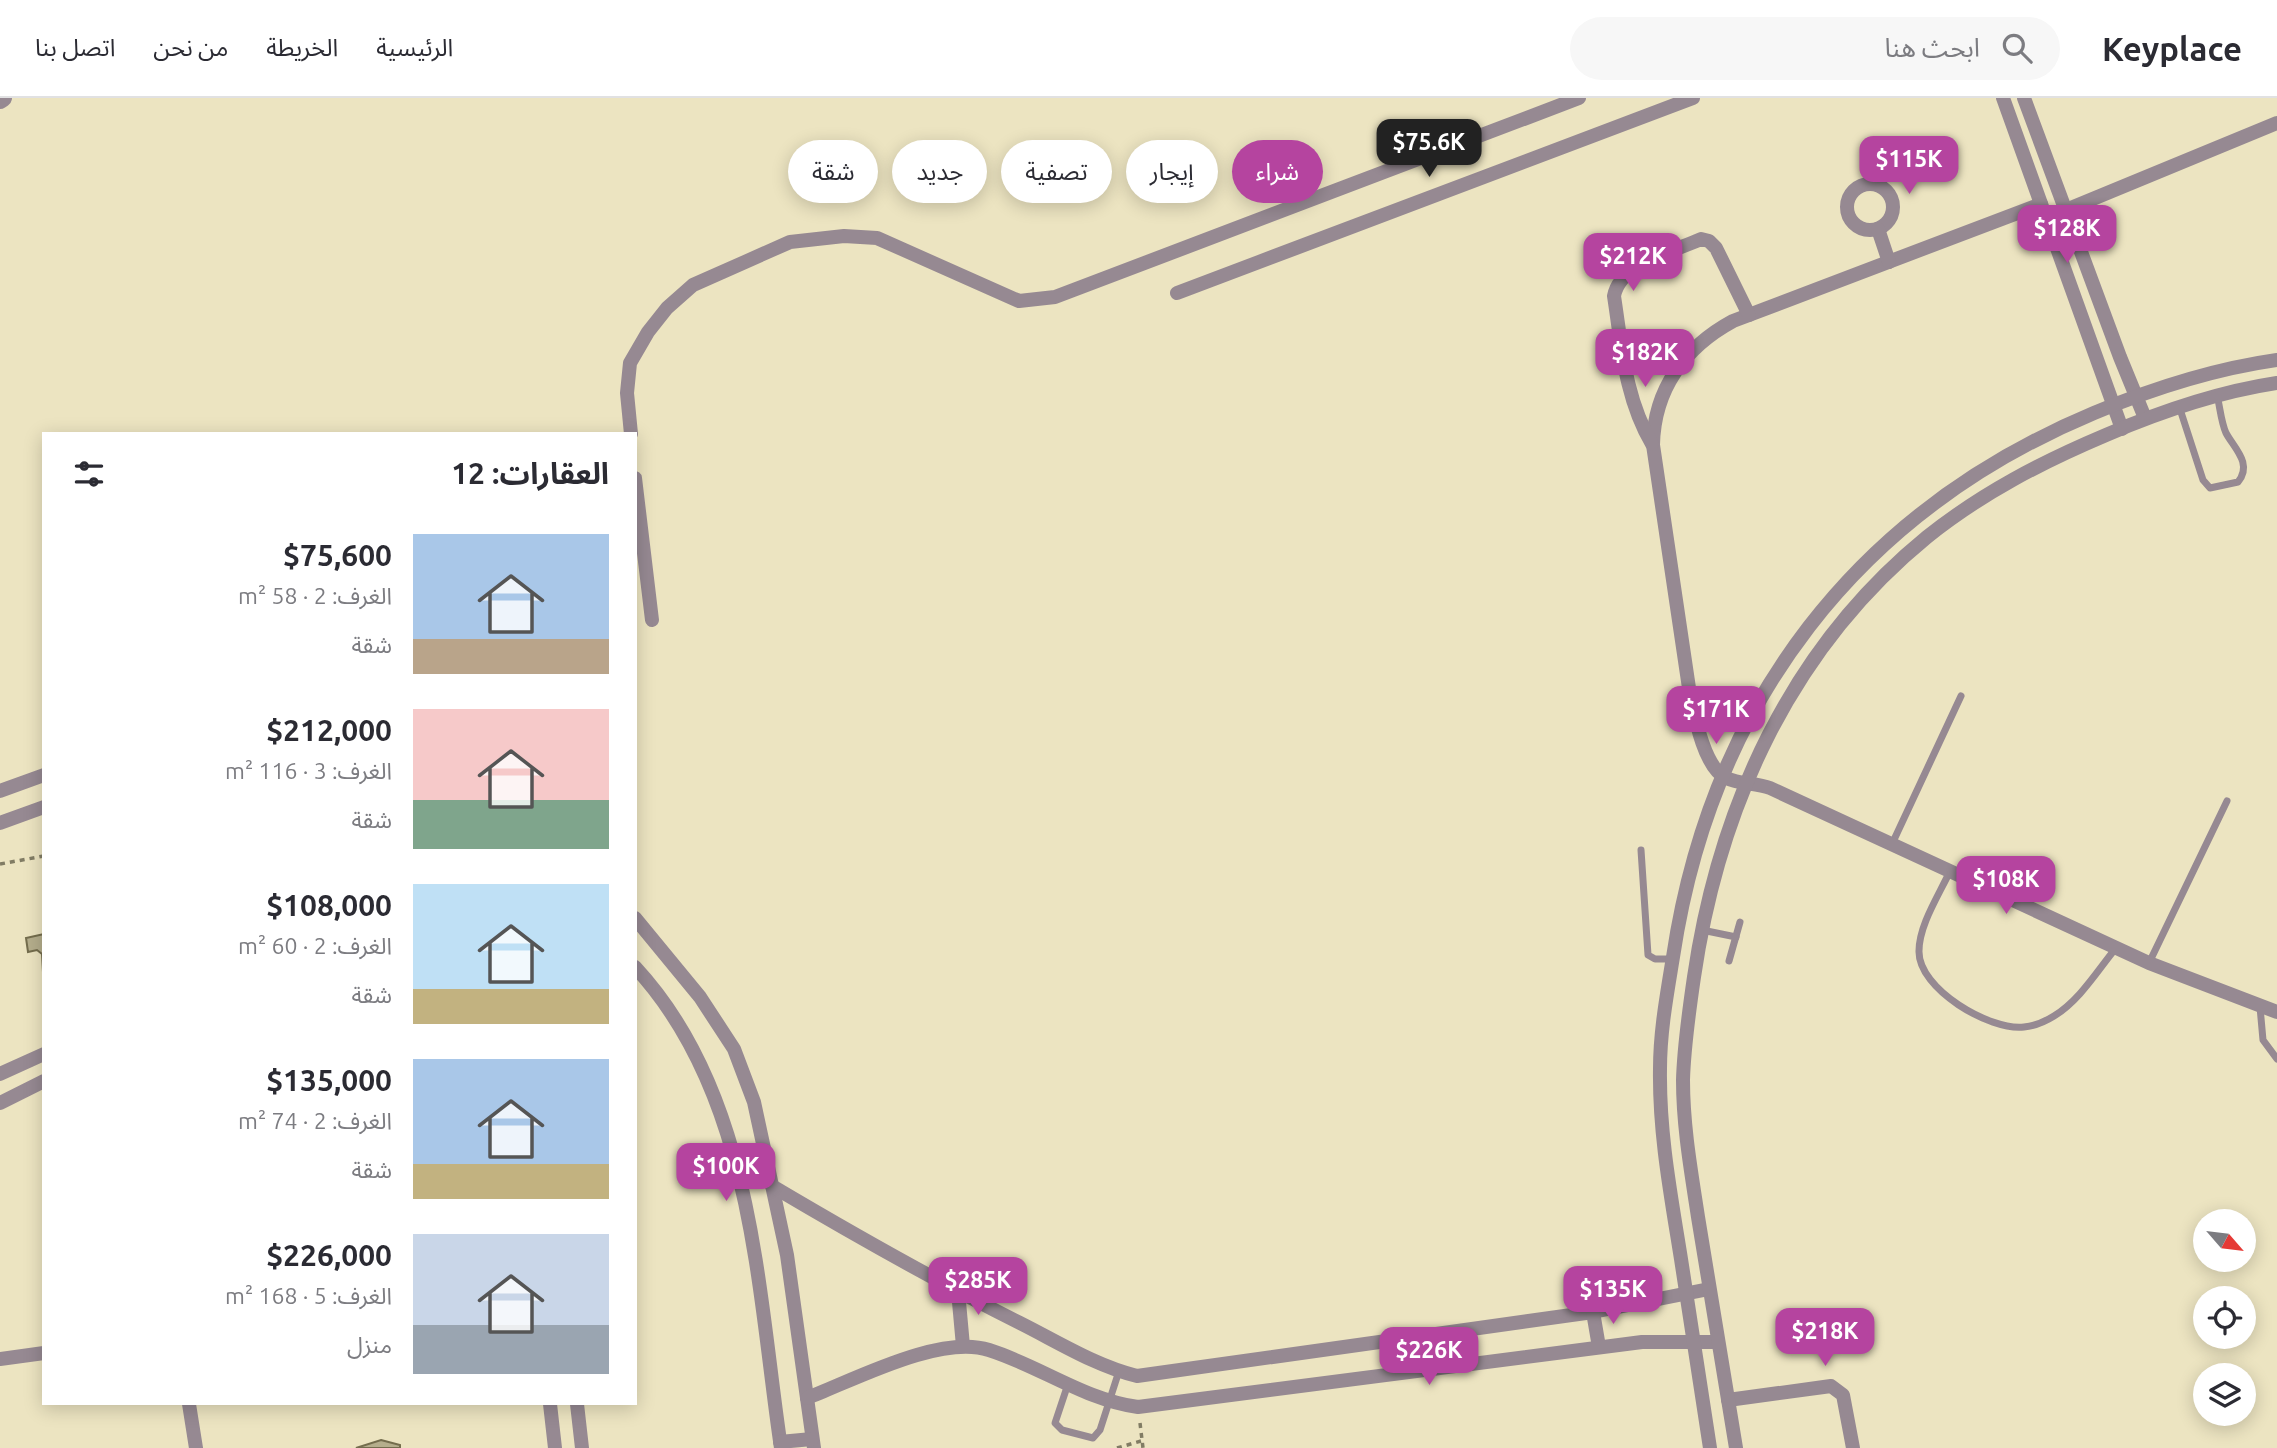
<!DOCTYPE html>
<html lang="ar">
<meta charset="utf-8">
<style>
:root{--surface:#fff;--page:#f7f7f7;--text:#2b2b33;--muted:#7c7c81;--line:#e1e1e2;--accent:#b5449f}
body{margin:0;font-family:Ubuntu,"Noto Sans Arabic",sans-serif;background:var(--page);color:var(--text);direction:rtl;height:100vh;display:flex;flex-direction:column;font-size:26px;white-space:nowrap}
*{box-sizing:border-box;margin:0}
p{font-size:23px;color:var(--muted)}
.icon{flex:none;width:38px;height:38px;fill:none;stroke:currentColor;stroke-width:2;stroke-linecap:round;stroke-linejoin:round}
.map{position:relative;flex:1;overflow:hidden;direction:ltr}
.sheet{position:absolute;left:42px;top:334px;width:595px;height:973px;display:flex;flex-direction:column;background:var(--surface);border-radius:0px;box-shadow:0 4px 18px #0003;direction:rtl}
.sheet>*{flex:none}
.hud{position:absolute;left:658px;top:42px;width:665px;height:63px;direction:rtl;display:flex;gap:14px}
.needle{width:46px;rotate:118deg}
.buttons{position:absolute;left:2193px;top:1111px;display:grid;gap:14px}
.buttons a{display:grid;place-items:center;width:63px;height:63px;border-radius:50%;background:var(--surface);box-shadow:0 4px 18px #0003;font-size:35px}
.price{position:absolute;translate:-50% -60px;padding:0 16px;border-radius:14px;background:var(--accent);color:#fff;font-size:23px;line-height:46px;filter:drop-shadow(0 2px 4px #0008)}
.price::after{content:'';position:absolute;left:50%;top:42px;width:21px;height:16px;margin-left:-10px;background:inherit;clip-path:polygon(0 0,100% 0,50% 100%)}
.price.active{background:#222;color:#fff}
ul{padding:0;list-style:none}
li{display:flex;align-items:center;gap:21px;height:175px;padding:0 28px}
li span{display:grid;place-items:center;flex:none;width:196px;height:140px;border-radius:0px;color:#555}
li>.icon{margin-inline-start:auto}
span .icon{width:84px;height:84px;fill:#fffc;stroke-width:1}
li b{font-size:30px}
h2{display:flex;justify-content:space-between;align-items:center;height:84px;padding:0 28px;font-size:30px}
.chip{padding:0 24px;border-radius:32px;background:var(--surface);box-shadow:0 4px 18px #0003;font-size:24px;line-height:63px}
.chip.active{background:var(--accent);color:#fff}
header{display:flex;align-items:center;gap:42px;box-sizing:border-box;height:98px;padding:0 35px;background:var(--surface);border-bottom:2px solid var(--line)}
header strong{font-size:33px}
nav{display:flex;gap:38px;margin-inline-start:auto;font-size:24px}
.search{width:490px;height:63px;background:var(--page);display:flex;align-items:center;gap:18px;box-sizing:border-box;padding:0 24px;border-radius:38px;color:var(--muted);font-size:26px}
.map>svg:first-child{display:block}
.building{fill:#b5ae8c;stroke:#746d4d;stroke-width:2}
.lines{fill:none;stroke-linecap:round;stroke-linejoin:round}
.path{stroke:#817c64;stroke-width:3.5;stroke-dasharray:5 5;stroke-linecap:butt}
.service{stroke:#968992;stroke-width:7}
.minor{stroke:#968992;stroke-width:14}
.tertiary{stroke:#968992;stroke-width:18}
</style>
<header>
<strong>Keyplace</strong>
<div class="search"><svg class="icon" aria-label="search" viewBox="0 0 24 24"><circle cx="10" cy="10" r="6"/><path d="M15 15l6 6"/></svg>ابحث هنا</div>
<nav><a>الرئيسية</a><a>الخريطة</a><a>من نحن</a><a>اتصل بنا</a></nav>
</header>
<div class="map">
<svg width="2277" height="1350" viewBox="0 0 2277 1350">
<rect width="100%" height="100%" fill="#ece4c1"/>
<g class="building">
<path d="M 44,836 L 44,874 L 43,874 L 42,856 L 37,852 L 28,854 L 26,840 Z"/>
<path d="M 381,1342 L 400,1347 L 400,1350 L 356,1350 Z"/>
</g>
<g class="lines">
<g class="path">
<path d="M 0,766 L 44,758"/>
<path d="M 1140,1325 L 1143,1350"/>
<path d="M 1117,1350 L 1141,1343"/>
</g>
<g class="service">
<path d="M 2179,308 L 2203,382 L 2210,390 L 2238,384 C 2253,366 2234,350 2226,335 C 2221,324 2220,309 2217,297"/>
<path d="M 1892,746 L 1961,598"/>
<path d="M 1641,752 L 1648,857 L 1655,861 L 1672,861"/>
<path d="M 1950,773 C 1939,797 1919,827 1919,853 C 1918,891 1990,933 2024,929 C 2034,928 2046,923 2054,918 C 2080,902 2097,873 2116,850"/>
<path d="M 1702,832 L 1736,839"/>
<path d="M 1729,863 L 1740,824"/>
<path d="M 2149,865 L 2227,703"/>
<path d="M 2260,909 L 2263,942 L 2277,961"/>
<path d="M 1068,1286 L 1055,1325 L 1062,1332 L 1093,1340 L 1100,1332 L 1119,1273"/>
</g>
<g class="minor">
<path d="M 2003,0 L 2122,331"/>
<path d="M 2024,0 L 2120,259 L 2145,320"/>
<circle cx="1870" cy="109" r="23"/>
<path d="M 2041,106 L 1733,223 C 1685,249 1654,291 1653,347 L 1689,590 C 1694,614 1703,669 1726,680 C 1739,686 1756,685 1770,690 L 2149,865 L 2277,914"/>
<path d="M 2066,112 L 2277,25"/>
<path d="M 1878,131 L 1889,164"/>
<path d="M 1177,195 L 1693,0"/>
<path d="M 631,336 L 627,295 L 630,265 L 648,234 L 667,210 L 693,187 L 790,144 L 844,138 L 877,140 L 1019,203 L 1055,199 L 1579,0"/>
<path d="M 1652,346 C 1625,300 1622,250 1614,198 C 1620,165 1673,154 1701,141 L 1709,143 L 1716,150 L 1749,217"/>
<path d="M 635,380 L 652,522"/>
<path d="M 0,693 L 44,677"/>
<path d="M 0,725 L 44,709"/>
<path d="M 635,820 L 700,899 L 734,951 L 754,1004 L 787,1157 L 814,1350"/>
<path d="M 635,869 C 753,996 757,1188 781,1350"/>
<path d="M 0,976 L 44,956"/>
<path d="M 0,1005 L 44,983"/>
<path d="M 772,1088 C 853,1136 936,1183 1020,1225 C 1058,1244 1096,1268 1137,1278 L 1593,1214 L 1709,1191"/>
<path d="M 958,1193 L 963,1248"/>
<path d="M 1593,1214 L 1599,1249"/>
<path d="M 0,1261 L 44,1255"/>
<path d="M 807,1300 C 854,1282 940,1236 989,1252 C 1040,1268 1085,1302 1138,1309 L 1642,1244 L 1718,1244"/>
<path d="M 1728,1302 L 1831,1288 L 1843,1297 L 1853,1350"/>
<path d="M 189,1306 L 196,1350"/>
<path d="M 550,1306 L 555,1350"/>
<path d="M 577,1306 L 582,1350"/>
<path d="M 780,1344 L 812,1341"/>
<path d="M 1710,1350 C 1700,1287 1691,1224 1681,1161 C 1671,1098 1659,1036 1660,971 C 1660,933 1667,896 1673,859 C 1711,605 1857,414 2094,315 C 2154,290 2213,271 2277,262"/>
<path d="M 1736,1350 C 1723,1273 1710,1196 1698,1119 C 1691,1073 1683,1028 1683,982 C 1684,947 1689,913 1694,879 C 1719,708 1791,550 1927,439 C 1982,395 2042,364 2106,337 C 2162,313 2217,294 2277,285"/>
</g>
<path class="tertiary" d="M 0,2 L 3,0"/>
</g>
</svg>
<div class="buttons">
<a><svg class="needle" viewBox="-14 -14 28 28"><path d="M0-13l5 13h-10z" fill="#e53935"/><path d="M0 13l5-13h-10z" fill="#7c7c81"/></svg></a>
<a><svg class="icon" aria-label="locate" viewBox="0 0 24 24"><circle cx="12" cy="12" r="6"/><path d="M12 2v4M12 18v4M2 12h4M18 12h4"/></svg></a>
<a><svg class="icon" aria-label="layers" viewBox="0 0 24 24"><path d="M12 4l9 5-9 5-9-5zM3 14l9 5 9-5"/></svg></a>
</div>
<b class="price active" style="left:1429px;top:81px">$75.6K</b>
<b class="price" style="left:1909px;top:98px">$115K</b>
<b class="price" style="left:2067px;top:167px">$128K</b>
<b class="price" style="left:1633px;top:195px">$212K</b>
<b class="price" style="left:1645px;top:291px">$182K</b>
<b class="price" style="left:1716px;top:648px">$171K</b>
<b class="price" style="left:2006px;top:818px">$108K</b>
<b class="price" style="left:726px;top:1105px">$100K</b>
<b class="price" style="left:978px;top:1219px">$285K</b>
<b class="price" style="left:1613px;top:1228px">$135K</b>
<b class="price" style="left:1825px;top:1270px">$218K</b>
<b class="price" style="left:1429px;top:1289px">$226K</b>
<div class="hud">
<a class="chip active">شراء</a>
<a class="chip">إيجار</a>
<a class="chip">تصفية</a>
<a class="chip">جديد</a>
<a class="chip">شقة</a>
</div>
<section class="sheet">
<h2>العقارات: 12<svg class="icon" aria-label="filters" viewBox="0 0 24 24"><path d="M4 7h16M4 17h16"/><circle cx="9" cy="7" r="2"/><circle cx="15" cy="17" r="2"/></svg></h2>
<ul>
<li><span style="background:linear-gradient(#a9c7e8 75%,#b9a48a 0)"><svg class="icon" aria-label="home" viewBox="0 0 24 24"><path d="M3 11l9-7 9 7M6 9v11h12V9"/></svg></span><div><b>$75,600</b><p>الغرف: 2 · 58 m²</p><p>شقة</p></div></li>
<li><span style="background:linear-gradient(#f6c9c9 65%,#7fa58c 0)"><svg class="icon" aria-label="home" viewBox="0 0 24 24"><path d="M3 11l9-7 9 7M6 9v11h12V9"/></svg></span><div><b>$212,000</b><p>الغرف: 3 · 116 m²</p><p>شقة</p></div></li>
<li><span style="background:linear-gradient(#bfe0f5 75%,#c2b280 0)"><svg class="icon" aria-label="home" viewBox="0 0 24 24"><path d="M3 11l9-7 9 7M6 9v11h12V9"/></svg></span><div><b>$108,000</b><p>الغرف: 2 · 60 m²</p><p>شقة</p></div></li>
<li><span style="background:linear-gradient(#a9c7e8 75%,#c2b280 0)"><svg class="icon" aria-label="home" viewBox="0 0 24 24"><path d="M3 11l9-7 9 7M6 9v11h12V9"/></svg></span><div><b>$135,000</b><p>الغرف: 2 · 74 m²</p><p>شقة</p></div></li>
<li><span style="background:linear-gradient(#c9d6e8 65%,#9aa5b1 0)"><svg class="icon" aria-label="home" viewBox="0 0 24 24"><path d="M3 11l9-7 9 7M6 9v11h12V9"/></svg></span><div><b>$226,000</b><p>الغرف: 5 · 168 m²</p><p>منزل</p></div></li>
</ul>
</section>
</div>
